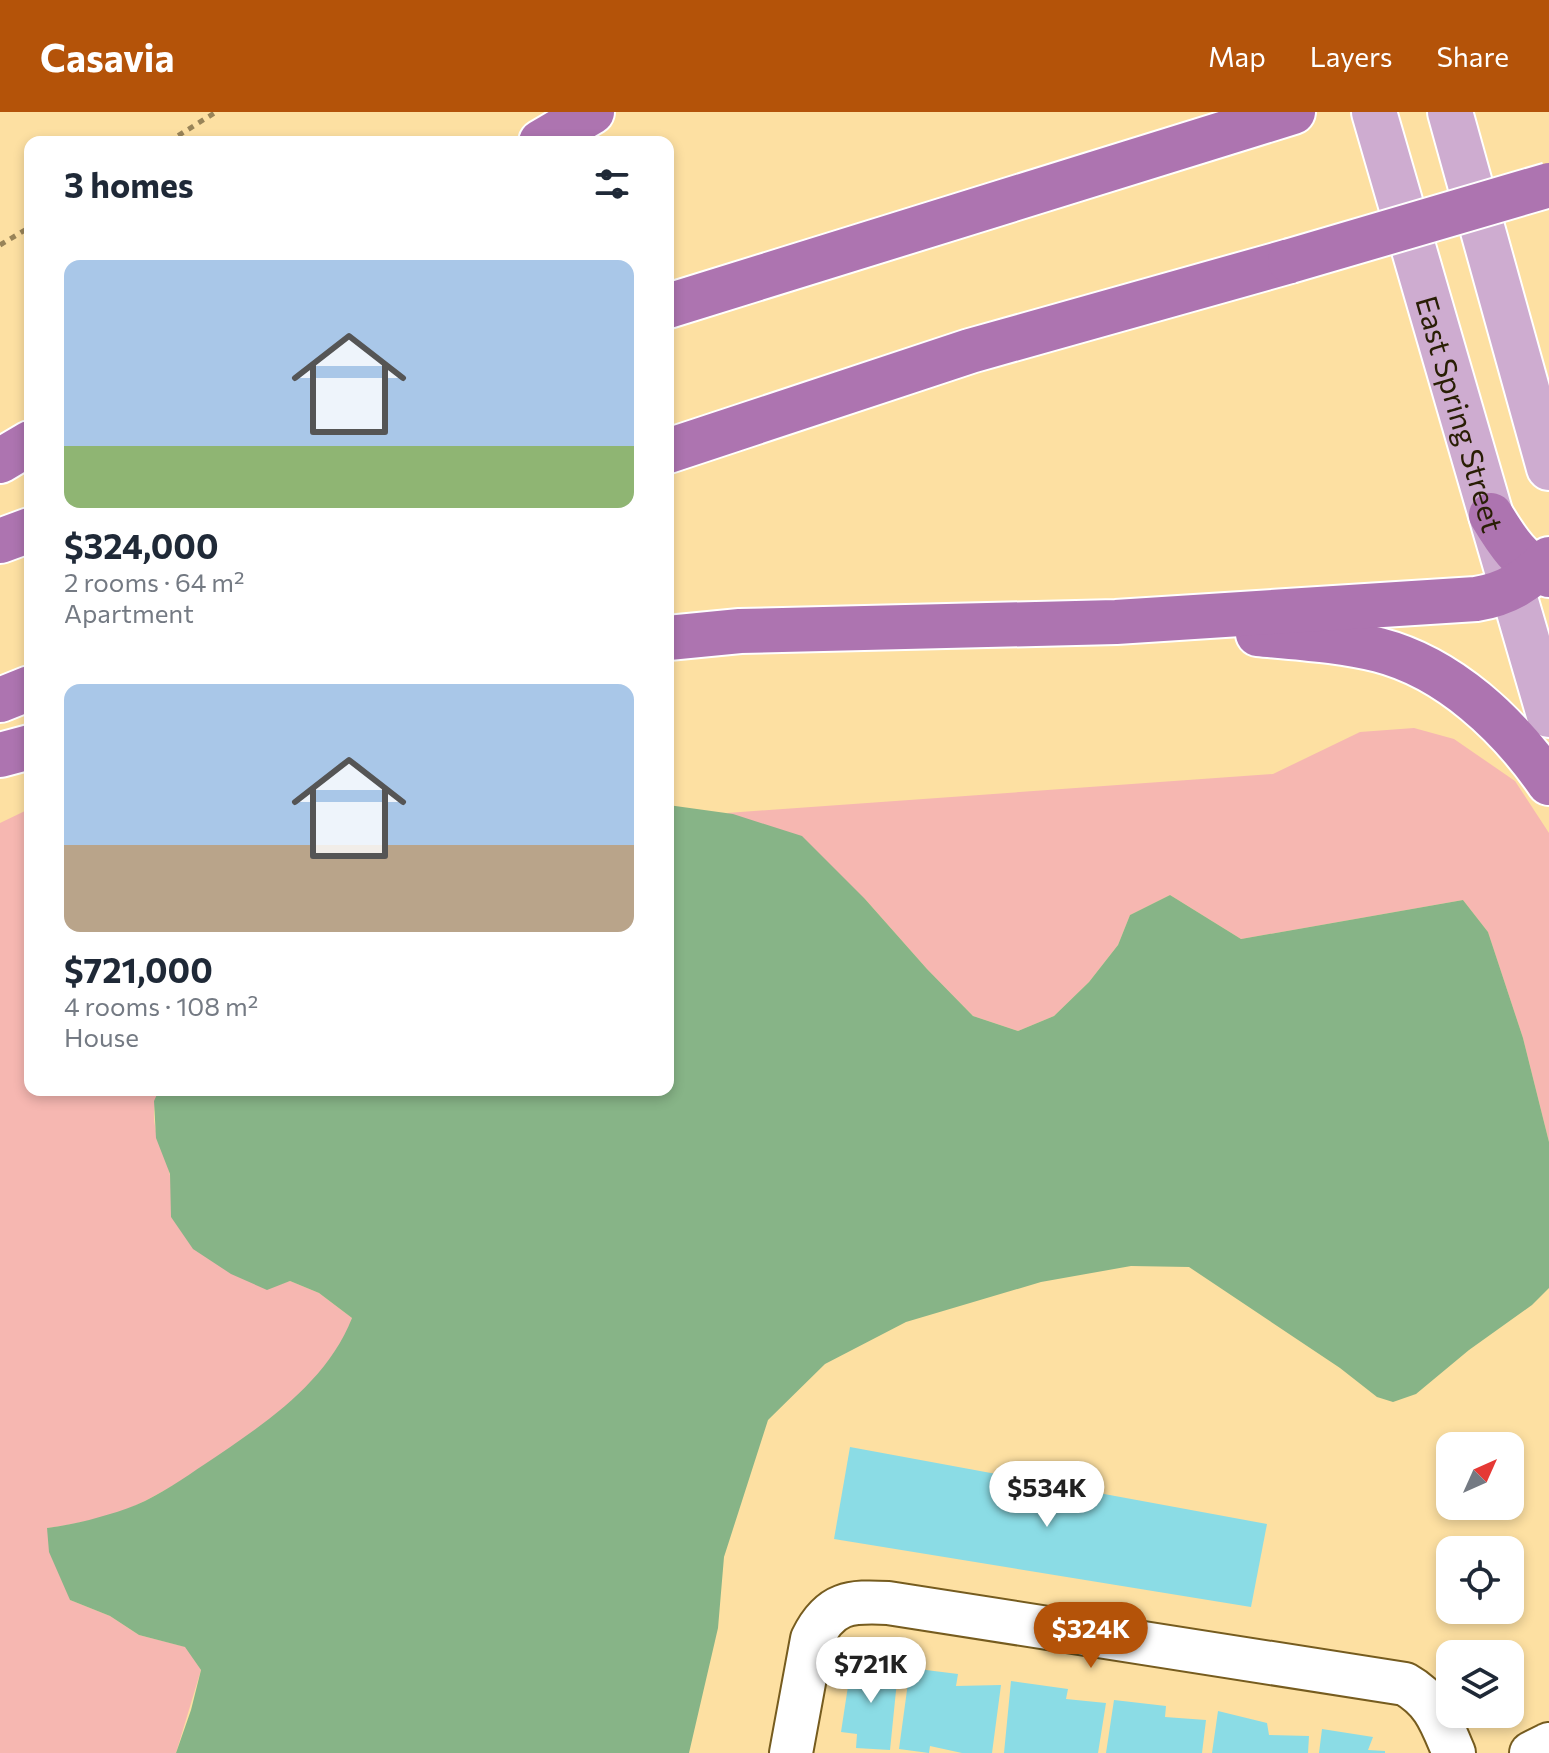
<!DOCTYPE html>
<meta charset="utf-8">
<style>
:root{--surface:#fff;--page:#f6f6f7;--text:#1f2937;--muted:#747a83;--accent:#b45309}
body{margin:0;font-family:Commissioner,sans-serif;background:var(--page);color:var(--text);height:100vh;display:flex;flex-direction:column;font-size:30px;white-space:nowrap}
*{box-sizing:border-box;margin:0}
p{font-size:26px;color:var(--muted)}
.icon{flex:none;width:44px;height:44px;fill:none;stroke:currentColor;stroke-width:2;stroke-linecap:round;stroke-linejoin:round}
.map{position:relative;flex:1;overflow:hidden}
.side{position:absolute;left:24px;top:24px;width:650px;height:960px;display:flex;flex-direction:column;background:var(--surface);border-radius:16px;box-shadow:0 4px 12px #0003}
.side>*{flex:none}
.needle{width:52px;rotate:45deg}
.controls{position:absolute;left:1436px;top:1320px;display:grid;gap:16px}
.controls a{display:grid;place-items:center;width:88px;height:88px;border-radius:16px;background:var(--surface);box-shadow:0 4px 12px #0003;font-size:40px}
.price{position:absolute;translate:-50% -68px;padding:0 18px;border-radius:28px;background:#fff;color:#222;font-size:26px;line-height:52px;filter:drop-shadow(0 2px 4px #0008)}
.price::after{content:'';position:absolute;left:50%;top:48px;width:24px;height:18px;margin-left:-12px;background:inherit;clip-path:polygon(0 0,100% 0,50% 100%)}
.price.on{background:var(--accent);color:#fff}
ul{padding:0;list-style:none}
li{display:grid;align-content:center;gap:16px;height:424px;padding:0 40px}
li span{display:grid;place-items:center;height:248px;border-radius:16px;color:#555}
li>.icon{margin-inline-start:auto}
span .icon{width:144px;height:144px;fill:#fffc;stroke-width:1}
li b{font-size:34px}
h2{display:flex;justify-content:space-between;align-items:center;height:96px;padding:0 40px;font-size:34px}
header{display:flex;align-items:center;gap:48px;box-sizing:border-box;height:112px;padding:0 40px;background:var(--accent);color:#fff}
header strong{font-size:38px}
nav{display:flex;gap:44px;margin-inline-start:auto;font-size:28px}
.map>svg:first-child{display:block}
.green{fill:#f6b7b1}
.water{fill:#87b487}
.building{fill:#8bdce5}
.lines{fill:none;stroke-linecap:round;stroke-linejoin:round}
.minor-casing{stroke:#765c1f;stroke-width:46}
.major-casing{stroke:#fff;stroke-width:48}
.highway-casing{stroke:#fff;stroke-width:48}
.path{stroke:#998458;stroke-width:5;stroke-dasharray:6 6;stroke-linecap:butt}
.minor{stroke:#fff;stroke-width:42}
.major{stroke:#ceacd0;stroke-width:44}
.highway{stroke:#ad74b0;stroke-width:44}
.highway-bridge-casing{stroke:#fff;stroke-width:48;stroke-linecap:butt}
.highway-bridge{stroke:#ad74b0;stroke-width:44}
.labels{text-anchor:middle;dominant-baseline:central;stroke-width:7;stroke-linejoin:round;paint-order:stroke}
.street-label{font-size:30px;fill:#291e05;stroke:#fbefd8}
</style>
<header>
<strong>Casavia</strong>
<nav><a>Map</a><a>Layers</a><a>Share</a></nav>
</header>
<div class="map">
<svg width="1549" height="1641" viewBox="0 0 1549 1641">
<rect width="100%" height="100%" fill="#fde0a2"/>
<g class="green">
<path d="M 1414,616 L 1454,627 L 1515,669 L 1549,721 L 1549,1030 L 1523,926 L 1488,820 L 1463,788 L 1241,827 L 1170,783 L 1130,803 L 1118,833 L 1089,870 L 1054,904 L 1018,919 L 973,904 L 927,857 L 865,787 L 727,701 L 1273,662 L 1360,620 Z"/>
<path d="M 27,698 L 30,698 L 30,978 L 159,978 C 146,1009 161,1031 169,1059 C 173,1073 171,1091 171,1105 L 266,1177 L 290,1169 L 319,1181 L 352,1206 C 349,1215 346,1226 341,1234 C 303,1294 204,1359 141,1391 C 113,1405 78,1412 47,1416 L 70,1488 L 110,1504 L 139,1523 L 186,1535 L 201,1558 L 176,1641 L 0,1641 L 0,711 Z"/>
</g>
<path class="water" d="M 668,693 L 733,702 L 802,724 L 865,787 L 927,857 L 973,904 L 1018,919 L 1054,904 L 1089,870 L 1118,833 L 1130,803 L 1170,783 L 1241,827 L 1463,788 L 1488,820 L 1523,926 L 1549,1030 L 1549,1176 L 1532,1193 L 1469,1238 L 1416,1282 L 1393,1290 L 1377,1285 L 1340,1256 L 1189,1155 L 1131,1154 L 1041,1170 L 906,1210 L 825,1252 L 768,1308 L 724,1445 L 718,1516 L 689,1641 L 176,1641 L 191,1598 L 201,1558 L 185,1535 L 139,1523 L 110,1504 L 70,1488 L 49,1440 L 47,1416 C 77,1412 108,1404 136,1393 C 160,1383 184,1366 205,1352 C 263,1313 326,1272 352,1206 L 319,1181 L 290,1169 L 267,1178 L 231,1162 L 193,1137 L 171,1105 L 170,1062 L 156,1026 L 154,989 L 159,978 L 668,978 Z"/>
<g class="building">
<path d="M 850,1335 L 1267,1412 L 1251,1495 L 834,1427 Z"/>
<path d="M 852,1548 L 898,1559 L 890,1638 L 856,1636 L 857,1622 L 841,1620 Z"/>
<path d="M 910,1556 L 958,1562 L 956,1574 L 1001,1573 L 992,1641 L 962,1641 L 930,1634 L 929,1641 L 899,1637 Z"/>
<path d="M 1011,1569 L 1068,1577 L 1066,1587 L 1106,1591 L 1098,1641 L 1004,1641 Z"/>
<path d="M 1114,1588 L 1166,1594 L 1165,1605 L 1206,1608 L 1202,1641 L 1106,1641 Z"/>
<path d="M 1218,1599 L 1267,1611 L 1269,1623 L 1309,1624 L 1308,1641 L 1212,1641 Z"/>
<path d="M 1322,1617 L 1373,1625 L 1368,1638 L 1385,1639 L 1385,1641 L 1319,1641 Z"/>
</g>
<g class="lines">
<g class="minor-casing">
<g id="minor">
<path d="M 791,1641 L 812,1527 C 830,1490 850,1489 888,1491 L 1405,1572 C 1435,1589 1441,1611 1454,1641"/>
<path d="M 1531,1641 L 1549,1632"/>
</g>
</g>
<g class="major-casing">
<g id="major">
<path id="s1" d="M 1374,0 L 1549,603"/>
<path d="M 1450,0 L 1549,356"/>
</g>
</g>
<g class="highway-casing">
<g id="highway">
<path d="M 541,30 L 592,0"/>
<path d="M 668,194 L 1293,0"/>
<path d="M 668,339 L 970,239 L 1290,149"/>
<path d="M 0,349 L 30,331"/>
<path d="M 1491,403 C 1506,428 1521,452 1549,463"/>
<path d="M 0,429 L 30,418"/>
<path d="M 1258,522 C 1298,526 1339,528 1379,538 C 1449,556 1509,613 1549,671"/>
<path d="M 668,526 L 740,519 L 1116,510 L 1476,487 C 1507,482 1527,469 1549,447"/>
<path d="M 0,588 L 30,576"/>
<path d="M 0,643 L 30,635"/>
</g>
</g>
<g class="path">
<path d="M 168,30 L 216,0"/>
<path d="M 0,133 L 30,115"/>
</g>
<use href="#minor" class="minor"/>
<use href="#major" class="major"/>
<use href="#highway" class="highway"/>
<g class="highway-bridge-casing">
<path id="highway-bridge" d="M 1290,149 L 1549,73"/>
</g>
<use href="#highway-bridge" class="highway-bridge"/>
</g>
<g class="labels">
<g class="street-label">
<text stroke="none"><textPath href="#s1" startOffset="314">East Spring Street</textPath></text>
</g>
</g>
</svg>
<div class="controls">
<a><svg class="needle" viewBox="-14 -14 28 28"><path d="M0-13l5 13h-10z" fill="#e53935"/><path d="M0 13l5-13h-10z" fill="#747a83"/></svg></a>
<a><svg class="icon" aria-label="locate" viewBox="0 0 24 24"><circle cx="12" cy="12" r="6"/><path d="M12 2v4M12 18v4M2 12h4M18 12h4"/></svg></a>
<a><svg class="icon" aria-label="layers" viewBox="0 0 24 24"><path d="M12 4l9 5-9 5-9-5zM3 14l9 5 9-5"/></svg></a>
</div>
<b class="price" style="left:1047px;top:1417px">$534K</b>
<b class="price on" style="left:1091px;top:1558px">$324K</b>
<b class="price" style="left:871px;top:1593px">$721K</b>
<section class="side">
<h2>3 homes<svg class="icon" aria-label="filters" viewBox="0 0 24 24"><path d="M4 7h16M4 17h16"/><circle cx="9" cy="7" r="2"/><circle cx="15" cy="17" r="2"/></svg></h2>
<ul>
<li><span style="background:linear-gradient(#a9c7e8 75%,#8fb573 0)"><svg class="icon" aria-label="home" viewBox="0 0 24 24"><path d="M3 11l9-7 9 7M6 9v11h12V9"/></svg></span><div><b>$324,000</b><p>2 rooms · 64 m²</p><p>Apartment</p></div></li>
<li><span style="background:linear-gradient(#a9c7e8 65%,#b9a48a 0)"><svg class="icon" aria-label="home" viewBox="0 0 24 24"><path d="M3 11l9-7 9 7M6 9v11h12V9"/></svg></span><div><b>$721,000</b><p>4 rooms · 108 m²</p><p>House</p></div></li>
</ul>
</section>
</div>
